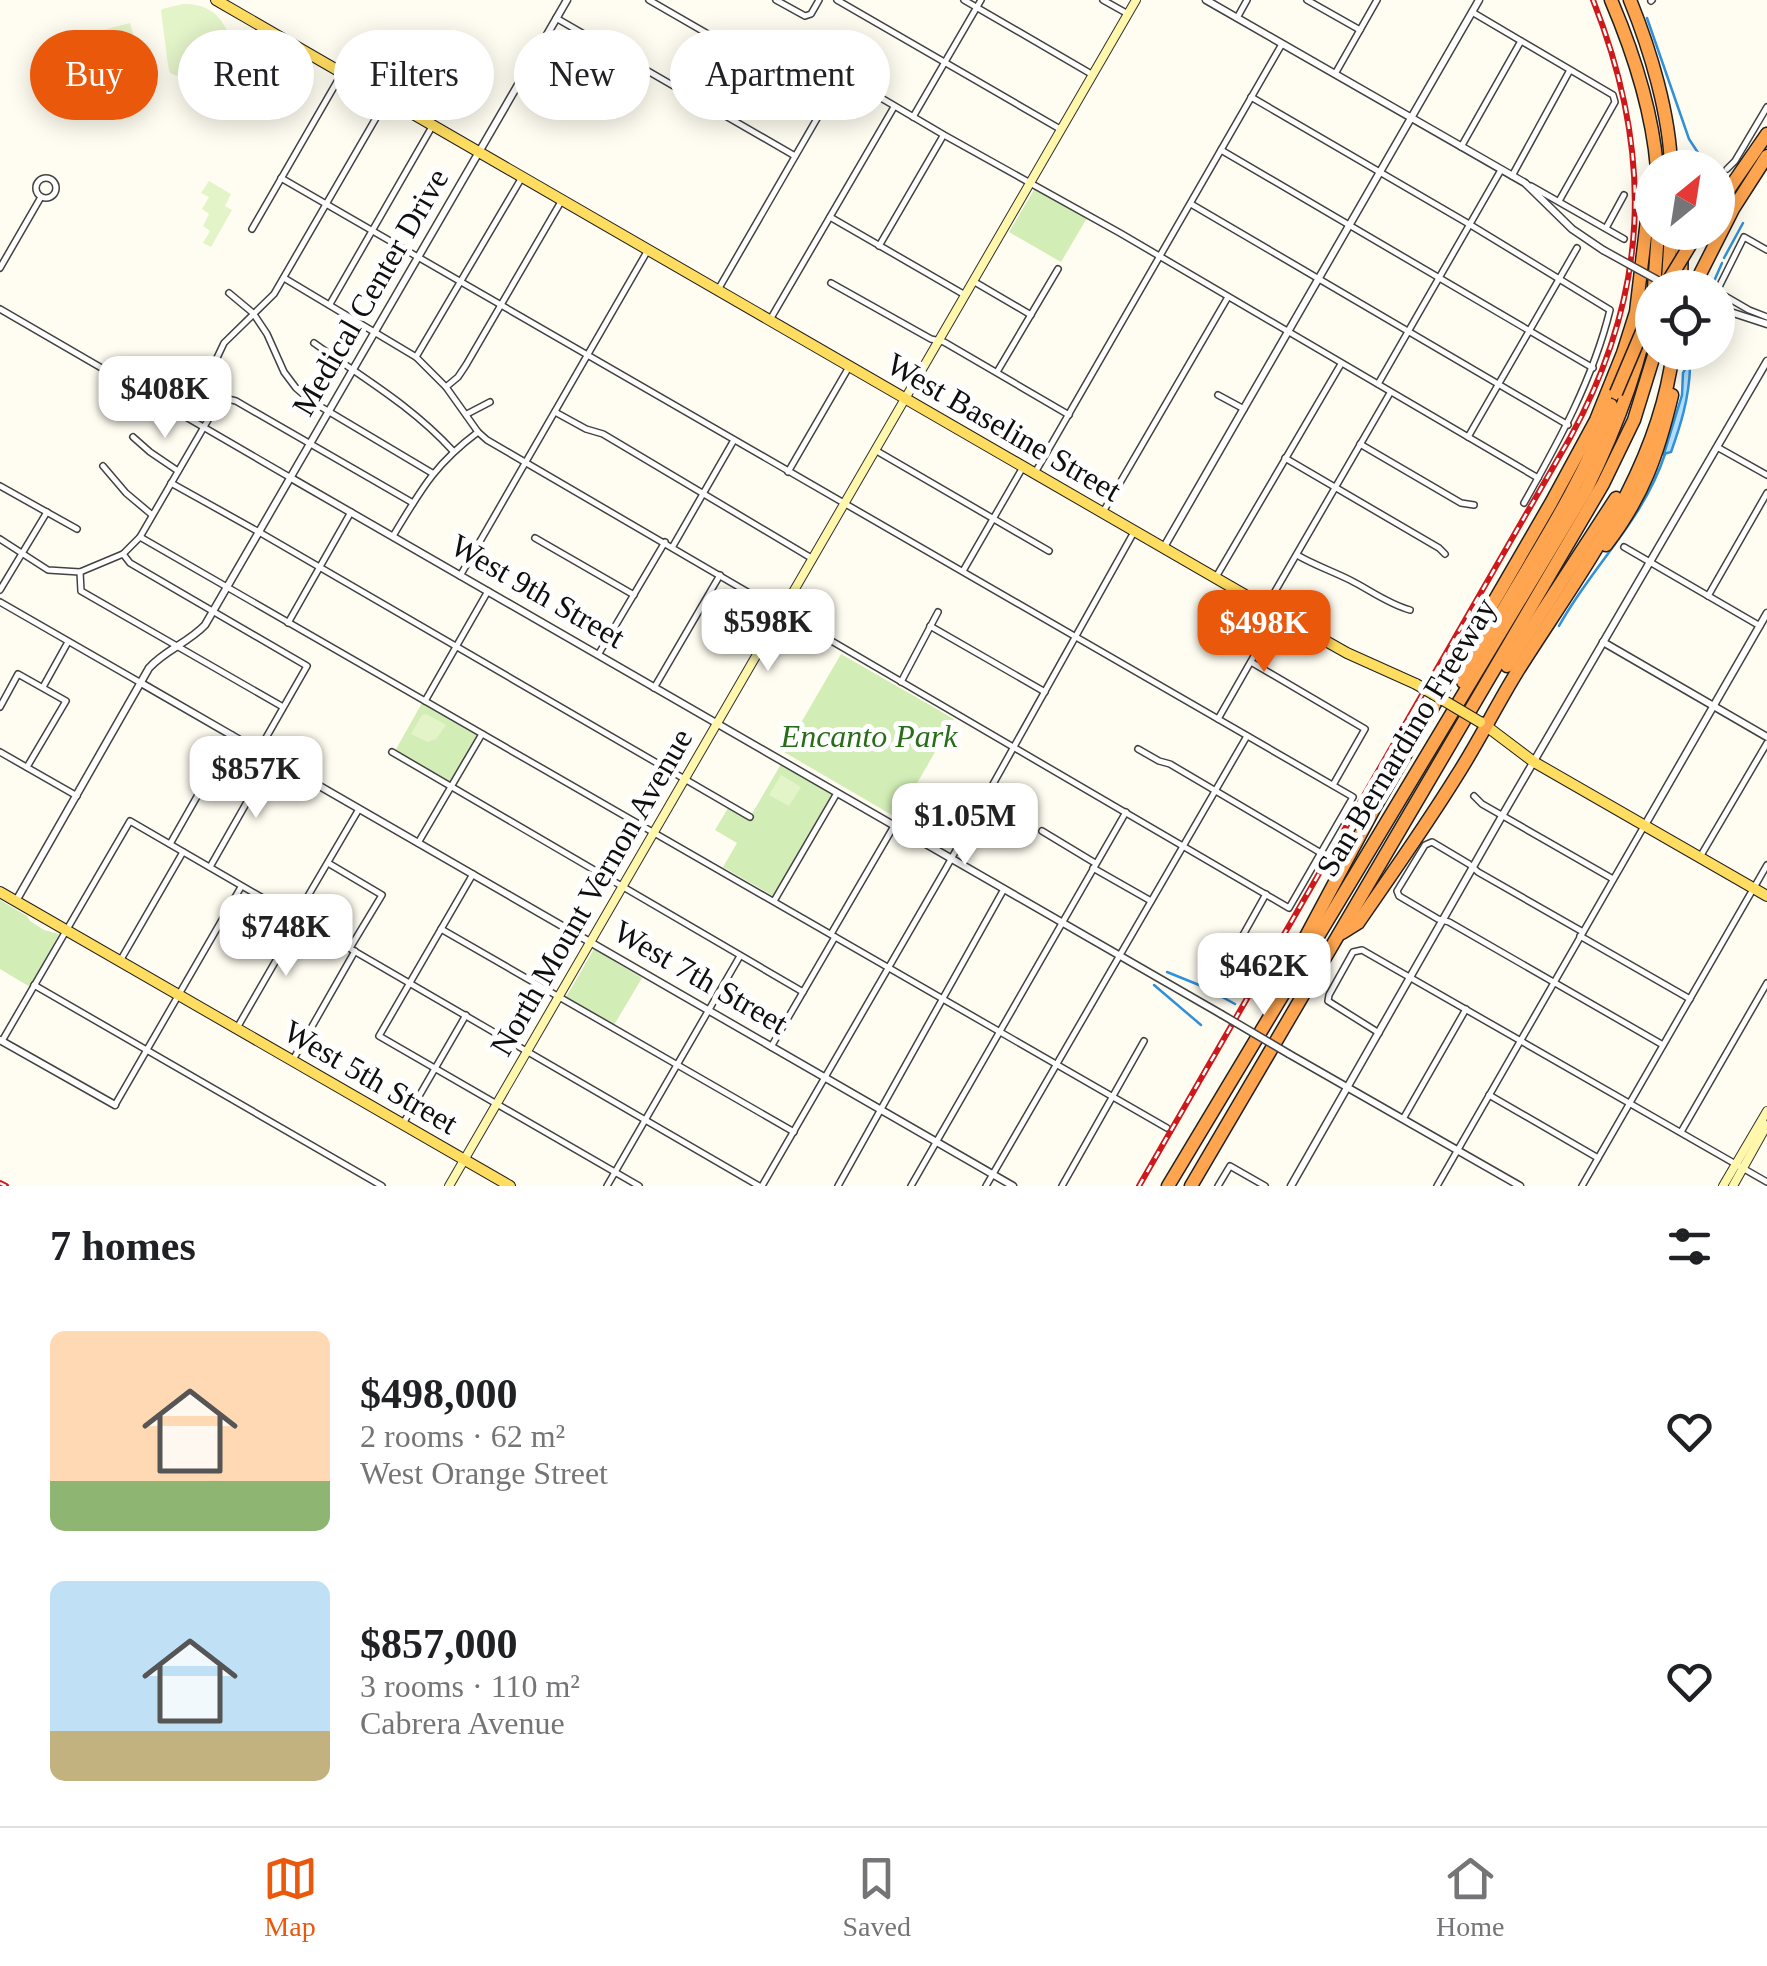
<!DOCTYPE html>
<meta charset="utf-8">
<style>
:root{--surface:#fff;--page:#f6f6f6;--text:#202124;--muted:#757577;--line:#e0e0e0;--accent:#ea580c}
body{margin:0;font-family:Georgia,serif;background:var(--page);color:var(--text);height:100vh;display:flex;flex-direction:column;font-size:38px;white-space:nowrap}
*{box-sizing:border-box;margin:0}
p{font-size:32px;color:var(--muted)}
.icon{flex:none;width:55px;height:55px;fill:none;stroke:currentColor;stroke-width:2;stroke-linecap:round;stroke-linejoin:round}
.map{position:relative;height:1186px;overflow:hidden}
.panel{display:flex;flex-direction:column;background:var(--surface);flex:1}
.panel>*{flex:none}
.banner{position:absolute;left:30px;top:30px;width:1000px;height:90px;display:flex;gap:20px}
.needle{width:65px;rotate:30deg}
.buttons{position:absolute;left:1635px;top:150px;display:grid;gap:20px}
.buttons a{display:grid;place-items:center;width:100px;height:100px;border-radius:50%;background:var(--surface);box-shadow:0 5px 25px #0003;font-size:50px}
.price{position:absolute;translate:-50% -85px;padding:0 22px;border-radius:20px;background:#fff;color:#222;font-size:32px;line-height:65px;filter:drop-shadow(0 2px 5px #0008)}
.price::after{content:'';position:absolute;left:50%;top:60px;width:30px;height:22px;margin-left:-15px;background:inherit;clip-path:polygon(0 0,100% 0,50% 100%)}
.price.selected{background:var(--accent);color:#fff}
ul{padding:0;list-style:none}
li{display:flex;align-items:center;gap:30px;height:250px;padding:0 50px}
li span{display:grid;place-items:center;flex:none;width:280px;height:200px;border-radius:15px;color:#555}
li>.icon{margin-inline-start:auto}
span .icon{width:120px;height:120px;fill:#fffc;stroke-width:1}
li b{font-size:42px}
h2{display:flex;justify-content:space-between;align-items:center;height:120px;padding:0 50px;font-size:42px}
.chip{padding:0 35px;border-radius:45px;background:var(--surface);box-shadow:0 5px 25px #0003;font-size:35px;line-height:90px}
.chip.selected{background:var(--accent);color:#fff}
.tabs{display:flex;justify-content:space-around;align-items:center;height:140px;border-top:2px solid var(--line);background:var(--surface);font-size:28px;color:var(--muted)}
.tabs a{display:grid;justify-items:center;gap:5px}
.tabs .selected{color:var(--accent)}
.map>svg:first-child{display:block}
.green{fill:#d2eeb6}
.pitch{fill:#e4f4c9}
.water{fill:#b0ddfc;stroke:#3091da;stroke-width:2.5}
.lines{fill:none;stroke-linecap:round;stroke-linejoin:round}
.stream{stroke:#3091da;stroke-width:2.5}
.minor-casing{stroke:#424242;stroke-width:8}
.tertiary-casing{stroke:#424242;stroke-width:9}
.secondary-casing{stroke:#313131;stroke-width:10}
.primary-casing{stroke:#202020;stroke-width:12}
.motorway-casing{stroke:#202020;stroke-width:15}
.minor{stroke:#fff;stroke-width:5}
.tertiary{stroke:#fff;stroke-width:6}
.secondary{stroke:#fff8ac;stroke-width:8}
.primary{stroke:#ffdd61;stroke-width:10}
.motorway{stroke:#ffa54f;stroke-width:12}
.rail-casing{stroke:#ce191c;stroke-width:6}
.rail{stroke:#fff;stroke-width:2.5;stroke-dasharray:8;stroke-linecap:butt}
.tertiary-bridge-casing{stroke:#424242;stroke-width:9;stroke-linecap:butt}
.primary-bridge-casing{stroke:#202020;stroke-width:12;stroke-linecap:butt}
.motorway-bridge-casing{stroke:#202020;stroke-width:15;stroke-linecap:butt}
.tertiary-bridge{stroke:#fff;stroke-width:6}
.primary-bridge{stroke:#ffdd61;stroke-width:10}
.motorway-bridge{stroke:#ffa54f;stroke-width:12}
.labels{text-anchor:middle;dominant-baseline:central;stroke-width:10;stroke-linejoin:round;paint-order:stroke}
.street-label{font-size:32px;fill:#0f0f0f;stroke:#fff}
.park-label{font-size:32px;font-style:italic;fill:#286e18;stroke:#fff}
</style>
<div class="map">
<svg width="1767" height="1186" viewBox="0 0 1767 1186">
<rect width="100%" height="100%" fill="#fffdf1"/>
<g class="green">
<path d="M 1035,188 L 1087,218 L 1061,262 L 1009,232 Z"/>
<path d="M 841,654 L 954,719 L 897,818 L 784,752 Z"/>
<path d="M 422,703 L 478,735 L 450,783 L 395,751 Z"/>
<path d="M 781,764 L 832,794 L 773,896 L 723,867 L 737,843 L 715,830 L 728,808 L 749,819 Z"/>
<path d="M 0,900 L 27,916 L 30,921 L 44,930 L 59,934 L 30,987 L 0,969 Z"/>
<path d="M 594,949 L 642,978 L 614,1025 L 566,997 Z"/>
</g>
<g class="pitch">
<path d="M 183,4 C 216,3 227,24 235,53 L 177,76 L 170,73 L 168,65 L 161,11 L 162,9 Z"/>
<path d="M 130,23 L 149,93 L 114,103 L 95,32 Z"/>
<path d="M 209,181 L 231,194 L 225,206 L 232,210 L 211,247 L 203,243 L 210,231 L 203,226 L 209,214 L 202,209 L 209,197 L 201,193 Z"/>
<path d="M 426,714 L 446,725 L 436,739 L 428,742 L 411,734 L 422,715 Z"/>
<path d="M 781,775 L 801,787 L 789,806 L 769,795 Z"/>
</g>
<path class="water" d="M 1687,366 L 1690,368 C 1689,398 1681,424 1671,452 L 1664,454 L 1682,395 L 1683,373 Z"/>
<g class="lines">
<g class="stream">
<path d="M 1647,18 L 1689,139 L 1708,168"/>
<path d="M 1718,181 L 1719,184"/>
<path d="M 1724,258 L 1743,223"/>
<path d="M 1711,288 L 1722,263"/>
<path d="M 1687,366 L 1690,352"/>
<path d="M 1559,626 C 1592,566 1643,521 1665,454"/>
<path d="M 1167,972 L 1204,987 L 1235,1004"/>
<path d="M 1154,985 L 1201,1025"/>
</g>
<g class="minor-casing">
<g id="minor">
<path d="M 649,0 L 826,102"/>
<path d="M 776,0 L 805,16 L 811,14 L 819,0"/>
<path d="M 837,0 L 1060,129"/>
<path d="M 964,0 L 1093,75"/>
<path d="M 1103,0 L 1128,14"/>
<path d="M 1307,0 L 1360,30"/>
<path d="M 1651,1 L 1652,0"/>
<path d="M 1472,12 L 1613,95 L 1615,102 L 1559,201"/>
<path d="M 556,18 L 795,156"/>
<path d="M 1237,18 L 1247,0"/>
<path d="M 820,62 L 944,135 L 1120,233 L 1538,478"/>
<path d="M 1335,74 L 1377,0"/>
<path d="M 1251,97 L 1469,224 L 1610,310 C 1593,379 1559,441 1524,503"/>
<path d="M 913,117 L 981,0"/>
<path d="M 1461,147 L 1521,41"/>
<path d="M 1221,150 L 1593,368"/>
<path d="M 1727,169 L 1735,161 L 1767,107"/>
<path d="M 1512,176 L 1570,70"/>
<circle cx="46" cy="188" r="10"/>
<path d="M 281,178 L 1353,797 L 1289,908 L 487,440 L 478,432 L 446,387 L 416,357 L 284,278"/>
<path d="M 1531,186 L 1624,239"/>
<path d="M 1191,204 L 1568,425"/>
<path d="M 830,217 L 965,295"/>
<path d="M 1606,228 L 1624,195"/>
<path d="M 252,229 L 342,73"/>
<path d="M 879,246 L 943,136"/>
<path d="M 0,268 L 41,197"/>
<path d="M 973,281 L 1031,315"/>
<path d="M 831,283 L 931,339 L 944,342 L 1069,415"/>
<path d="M 719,288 L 841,77"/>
<path d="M 1718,289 L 1744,237 L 1767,250"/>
<path d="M 1718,292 L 1749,310 L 1767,317"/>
<path d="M 229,293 L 253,313 L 267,334 L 284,372 L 296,388 L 311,401 L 432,473"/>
<path d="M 330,304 L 433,125"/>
<path d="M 0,309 L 291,478"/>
<path d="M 771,318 L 894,107"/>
<path d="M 314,343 C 363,378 412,406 453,451"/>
<path d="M 416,357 L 521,179"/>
<path d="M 997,372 L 1058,269"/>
<path d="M 1378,384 L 1501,170"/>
<path d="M 446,387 L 458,377 L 466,365 L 562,200"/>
<path d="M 1218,395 L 1244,409"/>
<path d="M 216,396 L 236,401 L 413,503"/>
<path d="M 555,412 L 586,429 L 603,434 L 813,559"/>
<path d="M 467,414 L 490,402"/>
<path d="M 133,437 L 150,452 L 178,471"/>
<path d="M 1468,437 L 1577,248"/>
<path d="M 1360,444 L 1461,503 L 1474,505"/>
<path d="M 1717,447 L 1767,475"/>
<path d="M 875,450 L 1049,551"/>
<path d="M 1285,458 L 1439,548 L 1445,554"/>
<path d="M 103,466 L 126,493 L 151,514"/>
<path d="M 1036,471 L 1282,44"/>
<path d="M 788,472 L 849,367"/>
<path d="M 171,483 L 259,532 L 750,817"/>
<path d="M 0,486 L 77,529"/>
<path d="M 1103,512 L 1228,297"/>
<path d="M 393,536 C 421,490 434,465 478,432"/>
<path d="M 140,537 L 1167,1128"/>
<path d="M 535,538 L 634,595"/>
<path d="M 0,539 L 48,570 L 80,572 L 123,554 L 140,537 L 208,420 L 216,396 L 215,362 L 224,343 L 274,294 L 387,99"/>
<path d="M 673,546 L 734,440"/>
<path d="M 1624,547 L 1760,626"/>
<path d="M 123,554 L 130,563 L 307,666 L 259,750"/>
<path d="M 1297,555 C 1314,565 1332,571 1350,580 C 1370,590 1388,604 1410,610"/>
<path d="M 963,571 L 1023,467"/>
<path d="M 80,572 L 81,591 L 283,707"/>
<path d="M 460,576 L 648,250"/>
<path d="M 1216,577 L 1341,364"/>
<path d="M 0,590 L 47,512"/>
<path d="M 1708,596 L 1767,493"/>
<path d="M 0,602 L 141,683"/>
<path d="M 1266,607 L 1390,393"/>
<path d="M 288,623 L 351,512"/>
<path d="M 930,626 L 1045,692"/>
<path d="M 598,655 L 665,542"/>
<path d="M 1251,662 L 1365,729 L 1333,785"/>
<path d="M 901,682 L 938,612"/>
<path d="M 43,687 L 68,642"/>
<path d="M 654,688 L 720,575"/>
<path d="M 425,701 L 488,591"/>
<path d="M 0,707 L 18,674 L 66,701 L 27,767"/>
<path d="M 1218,719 L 1278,614"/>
<path d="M 1138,749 L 1159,761 L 1170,764 L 1321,853"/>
<path d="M 0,752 L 77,796"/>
<path d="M 392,752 L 803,992"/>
<path d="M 1474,796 L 1482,804 L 1613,879"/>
<path d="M 1042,831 L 1095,863"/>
<path d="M 418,843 L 482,734"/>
<path d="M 170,844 L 232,735"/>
<path d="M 1700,857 L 1767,743"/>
<path d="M 328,863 L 382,895 L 350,948"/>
<path d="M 210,867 L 272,758"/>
<path d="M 1093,868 L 1151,901"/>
<path d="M 473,874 L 379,1036 L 639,1186"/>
<path d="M 774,901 L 837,793"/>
<path d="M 441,929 L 794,1132"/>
<path d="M 1583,932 L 1478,872 L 1469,864 L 1432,842 L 1425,845 L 1397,891 L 1399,896 L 1438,919 L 1449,922 L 1663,1045"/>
<path d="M 831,934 L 894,826"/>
<path d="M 1580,936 L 1690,999"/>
<path d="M 120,961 L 183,852"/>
<path d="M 34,985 L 382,1186"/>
<path d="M 1215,985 L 1266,894"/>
<path d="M 237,1028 L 297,924 L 298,913 L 359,809"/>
<path d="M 1379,1033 L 1328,1001 L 1329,995 L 1353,952 L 1362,950 L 1767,1182"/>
<path d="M 2,1041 L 130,821 L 759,1186"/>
<path d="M 771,1047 L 835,937"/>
<path d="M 294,1058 L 355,951"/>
<path d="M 1489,1095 L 1598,1158"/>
<path d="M 115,1105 L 241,887"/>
<path d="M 1403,1119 L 1466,1009"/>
<path d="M 404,1122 L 466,1015"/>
<path d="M 1681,1132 L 1767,983"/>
<path d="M 607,1186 L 740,956"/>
<path d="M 762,1186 L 945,870 L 1134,532"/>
<path d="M 838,1186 L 1004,889"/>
<path d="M 911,1186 L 1126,812"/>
<path d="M 986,1186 L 1247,736"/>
<path d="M 1062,1186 L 1144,1041"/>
<path d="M 1218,1186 L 1230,1166 L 1265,1186"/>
<path d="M 1437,1186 L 1643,828"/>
<path d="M 1582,1186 L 1767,865"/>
</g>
</g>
<g class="tertiary-casing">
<g id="tertiary">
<path d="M 1206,0 L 1525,183 L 1572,229 L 1603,250"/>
<path d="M 1718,308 L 1767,324"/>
<path d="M 291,478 L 1221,1014"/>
<path d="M 1164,547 L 1479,0"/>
<path d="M 1603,642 L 1767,737"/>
<path d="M 141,683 L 1013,1186"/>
<path d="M 1645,825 L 1767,613"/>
<path d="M 16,901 L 149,668 C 165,650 188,643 205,625 L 567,0"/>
<path d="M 0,1040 L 115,1105"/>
<path d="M 1289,1054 L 1520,1186"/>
<path d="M 1291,1186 L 1502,816 L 1767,361"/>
</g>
</g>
<g class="secondary-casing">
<g id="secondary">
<path d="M 449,1186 L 1136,0"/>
<path d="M 1723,1186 L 1767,1111"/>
<path d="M 1733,1186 L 1767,1125"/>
</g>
</g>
<g class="primary-casing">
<g id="primary">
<path d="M 216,0 L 1278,614 L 1347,653 L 1416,684"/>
<path d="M 1481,722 L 1534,762 L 1767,896"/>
<path d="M 0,892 L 510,1186"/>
</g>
</g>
<g class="motorway-casing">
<g id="motorway">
<path d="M 1611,0 C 1634,54 1652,109 1657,168"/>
<path d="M 1630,0 C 1650,49 1670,115 1671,168"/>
<path d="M 1718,205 L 1767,134"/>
<path d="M 1668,280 L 1671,232"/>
<path d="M 1654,288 L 1658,232"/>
<path d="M 1681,288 L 1682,232"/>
<path d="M 1693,288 L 1733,209 L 1767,156"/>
<path d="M 1606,545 C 1643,497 1658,454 1672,395"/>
<path d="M 1507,666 L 1616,498"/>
<path d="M 1463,682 C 1510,589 1576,503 1611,405"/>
<path d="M 1342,933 L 1358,923 C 1391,875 1425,827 1456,777 C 1478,743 1496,706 1517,672 C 1580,572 1658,473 1673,352"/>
<path d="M 1285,980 L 1288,970 L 1375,807 L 1551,503 L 1596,420 L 1623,353 L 1636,312 L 1652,178"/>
<path d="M 1168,1186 L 1586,490 C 1616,429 1641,365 1652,298"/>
<path d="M 1191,1186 L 1603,484 L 1634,420 L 1655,352"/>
</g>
</g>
<use href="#minor" class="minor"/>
<use href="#tertiary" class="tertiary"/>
<use href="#secondary" class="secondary"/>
<use href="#primary" class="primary"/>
<use href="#motorway" class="motorway"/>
<g class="rail-casing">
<g id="rail">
<path d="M 0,1183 L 6,1186"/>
<path d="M 1139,1186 L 1570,438 C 1650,292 1654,154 1593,0"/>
</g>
</g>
<use href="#rail" class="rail"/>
<g class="tertiary-bridge-casing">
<g id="tertiary-bridge">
<path d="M 1603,250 L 1672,288"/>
<path d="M 1221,1014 L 1289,1054"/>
</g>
</g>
<g class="primary-bridge-casing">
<g id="primary-bridge">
<path d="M 1416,684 L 1438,697"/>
<path d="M 1443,700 L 1480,722"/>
</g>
</g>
<g class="motorway-bridge-casing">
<g id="motorway-bridge">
<path d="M 1664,288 L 1698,232"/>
<path d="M 1616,393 L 1652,308"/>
</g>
</g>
<use href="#tertiary-bridge" class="tertiary-bridge"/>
<use href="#primary-bridge" class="primary-bridge"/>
<use href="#motorway-bridge" class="motorway-bridge"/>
</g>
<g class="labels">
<g class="street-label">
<text transform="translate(370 292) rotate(-60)">Medical Center Drive</text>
<text transform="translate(1004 427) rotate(30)">West Baseline Street</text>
<text transform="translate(538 591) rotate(30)">West 9th Street</text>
<text transform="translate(1406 737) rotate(-59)">San Bernardino Freeway</text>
<text transform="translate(591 892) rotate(-60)">North Mount Vernon Avenue</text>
<text transform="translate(701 977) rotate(30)">West 7th Street</text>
<text transform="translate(371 1077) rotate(30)">West 5th Street</text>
</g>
<g class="park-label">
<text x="869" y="736">Encanto Park</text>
</g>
</g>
</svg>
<div class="buttons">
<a><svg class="needle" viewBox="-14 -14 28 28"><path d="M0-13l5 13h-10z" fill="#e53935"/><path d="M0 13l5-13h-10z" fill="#757577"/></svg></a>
<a><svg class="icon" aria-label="locate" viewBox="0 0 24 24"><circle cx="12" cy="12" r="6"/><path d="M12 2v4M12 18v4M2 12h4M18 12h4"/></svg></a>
</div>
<b class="price" style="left:165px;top:441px">$408K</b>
<b class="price" style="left:768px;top:674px">$598K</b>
<b class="price selected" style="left:1264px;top:675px">$498K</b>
<b class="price" style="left:256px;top:821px">$857K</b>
<b class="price" style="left:965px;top:868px">$1.05M</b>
<b class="price" style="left:286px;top:979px">$748K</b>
<b class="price" style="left:1264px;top:1018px">$462K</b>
<div class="banner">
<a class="chip selected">Buy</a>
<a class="chip">Rent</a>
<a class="chip">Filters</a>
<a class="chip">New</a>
<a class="chip">Apartment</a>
</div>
</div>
<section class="panel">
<h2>7 homes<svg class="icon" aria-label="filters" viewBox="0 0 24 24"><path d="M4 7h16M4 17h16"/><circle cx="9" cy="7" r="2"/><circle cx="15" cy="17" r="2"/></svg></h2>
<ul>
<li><span style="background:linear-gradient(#ffd9b3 75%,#8fb573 0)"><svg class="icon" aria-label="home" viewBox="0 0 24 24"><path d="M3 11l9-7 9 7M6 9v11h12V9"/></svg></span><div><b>$498,000</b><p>2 rooms · 62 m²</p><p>West Orange Street</p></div><svg class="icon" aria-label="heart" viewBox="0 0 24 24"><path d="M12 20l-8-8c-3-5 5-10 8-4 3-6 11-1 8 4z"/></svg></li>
<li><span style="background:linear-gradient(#bfe0f5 75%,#c2b280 0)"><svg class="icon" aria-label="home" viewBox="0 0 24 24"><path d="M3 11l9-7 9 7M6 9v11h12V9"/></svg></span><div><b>$857,000</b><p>3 rooms · 110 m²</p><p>Cabrera Avenue</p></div><svg class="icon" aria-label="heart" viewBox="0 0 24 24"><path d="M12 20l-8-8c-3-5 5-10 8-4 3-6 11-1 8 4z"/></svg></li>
</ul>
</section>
<nav class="tabs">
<a class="selected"><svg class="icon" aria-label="map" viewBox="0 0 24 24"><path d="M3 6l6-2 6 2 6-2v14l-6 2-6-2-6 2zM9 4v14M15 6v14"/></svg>Map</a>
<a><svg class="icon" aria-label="saved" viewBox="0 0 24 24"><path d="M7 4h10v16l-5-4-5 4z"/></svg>Saved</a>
<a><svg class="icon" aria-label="home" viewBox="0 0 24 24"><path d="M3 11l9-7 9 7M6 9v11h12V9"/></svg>Home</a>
</nav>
